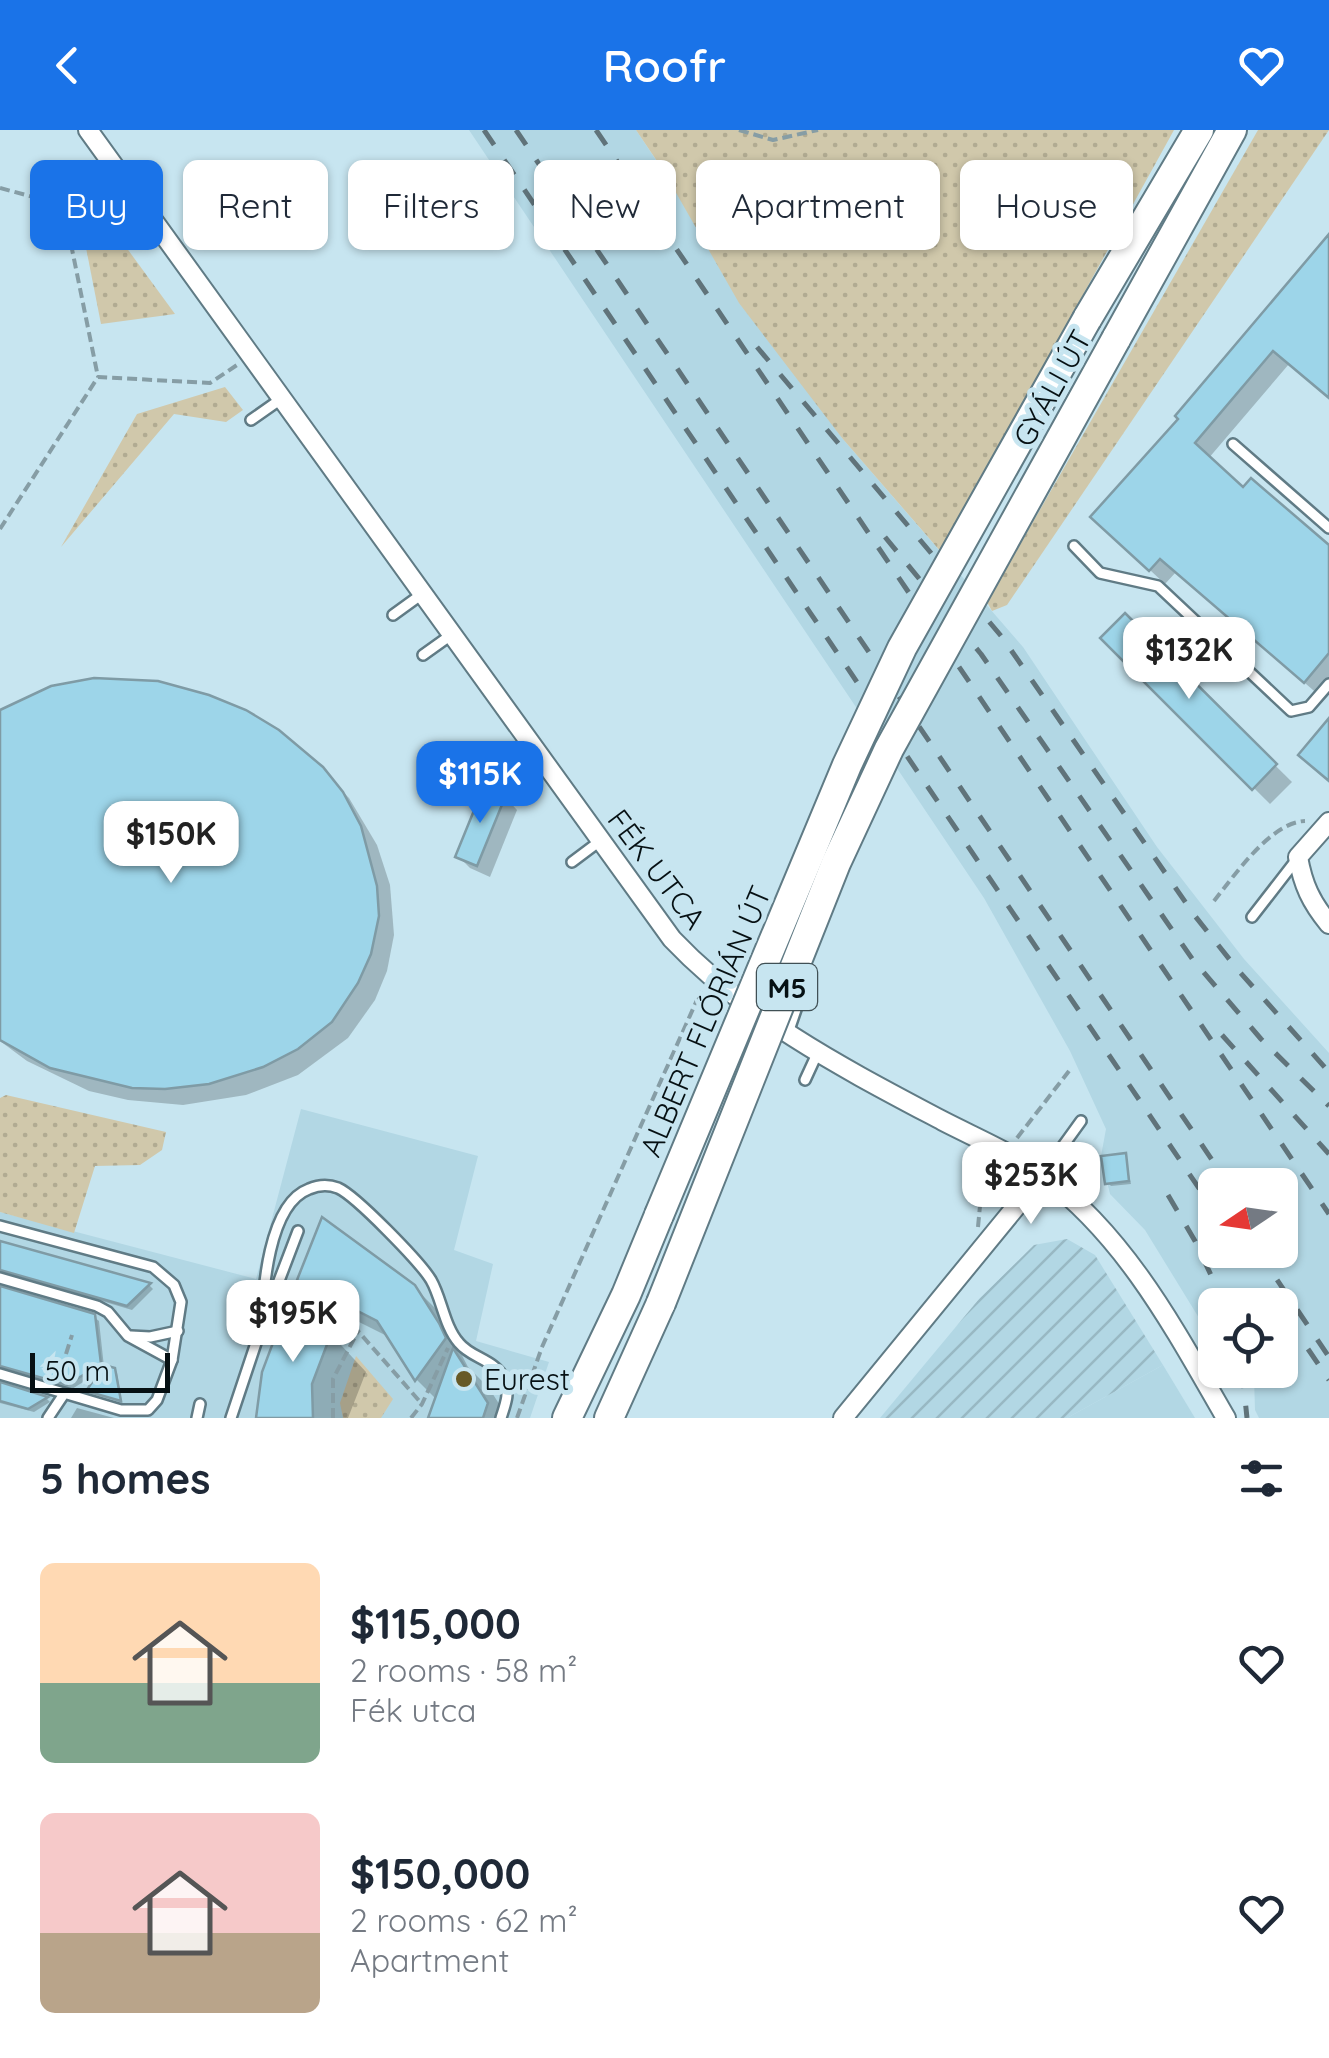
<!DOCTYPE html>
<meta charset="utf-8">
<style>
:root{--surface:#fff;--page:#f6f6f7;--text:#1f2937;--muted:#747a83;--accent:#1a73e8}
body{margin:0;font-family:Quicksand,sans-serif;background:var(--page);color:var(--text);height:100vh;display:flex;flex-direction:column;font-size:38px;white-space:nowrap}
*{box-sizing:border-box;margin:0}
p{font-size:32px;color:var(--muted)}
.icon{flex:none;width:55px;height:55px;fill:none;stroke:currentColor;stroke-width:2;stroke-linecap:round;stroke-linejoin:round}
.map{position:relative;height:1288px;overflow:hidden}
.panel{display:flex;flex-direction:column;background:var(--surface);flex:1}
.panel>*{flex:none}
.banner{position:absolute;left:30px;top:30px;width:1270px;height:90px;display:flex;gap:20px}
.needle{width:65px;rotate:257deg}
.controls{position:absolute;left:1198px;top:1038px;display:grid;gap:20px}
.controls a{display:grid;place-items:center;width:100px;height:100px;border-radius:15px;background:var(--surface);box-shadow:0 2px 8px #0004;font-size:50px}
.scale{position:absolute;left:30px;bottom:25px;width:140px;box-sizing:border-box;padding-left:10px;border:5px solid #061013;border-top:0;font-size:28px;line-height:35px;white-space:nowrap;color:#061013;-webkit-text-stroke:8px #c7e5f0;paint-order:stroke}
.price{position:absolute;translate:-50% -85px;padding:0 22px;border-radius:20px;background:#fff;color:#222;font-size:32px;line-height:65px;filter:drop-shadow(0 2px 5px #0008)}
.price::after{content:'';position:absolute;left:50%;top:60px;width:30px;height:22px;margin-left:-15px;background:inherit;clip-path:polygon(0 0,100% 0,50% 100%)}
.price.selected{background:var(--accent);color:#fff}
ul{padding:0;list-style:none}
li{display:flex;align-items:center;gap:30px;height:250px;padding:0 40px}
li span{display:grid;place-items:center;flex:none;width:280px;height:200px;border-radius:15px;color:#555}
li>.icon{margin-inline-start:auto}
span .icon{width:120px;height:120px;fill:#fffc;stroke-width:1}
li b{font-size:42px}
h2{display:flex;justify-content:space-between;align-items:center;height:120px;padding:0 40px;font-size:42px}
.pill{padding:0 35px;border-radius:15px;background:var(--surface);box-shadow:0 2px 8px #0004;font-size:35px;line-height:90px}
.pill.selected{background:var(--accent);color:#fff}
header{display:flex;justify-content:space-between;align-items:center;height:130px;padding:0 40px;background:var(--accent);color:#fff;font-size:45px;font-weight:600}
.map>svg:first-child{display:block}
.built{fill:#b2d7e4;fill-rule:evenodd}
.industrial{fill:url(#industrial-furrows)}
.grass{fill:url(#grass-dots)}
.shadow{fill:#0003}
.building{fill:#9dd5e9;stroke:#7f9ba5;stroke-width:2.5}
.lines{fill:none;stroke-linecap:round;stroke-linejoin:round}
.lane-casing{stroke:#607b85;stroke-width:14}
.street-casing{stroke:#607b85;stroke-width:22}
.primary-casing{stroke:#607b85;stroke-width:32}
.path{stroke:#869da5;stroke-width:4;stroke-dasharray:10 5;stroke-linecap:butt}
.lane{stroke:#fff;stroke-width:9}
.street{stroke:#fff;stroke-width:18}
.primary{stroke:#fff;stroke-width:28}
.rail{stroke:#60737a;stroke-width:5;stroke-dasharray:18 18;stroke-linecap:butt}
.primary-bridge-casing{stroke:#607b85;stroke-width:32;stroke-linecap:butt}
.primary-bridge{stroke:#fff;stroke-width:28}
.poi-dot{fill:#675926;stroke:#c7e5f0;stroke-width:4}
.labels{text-anchor:middle;dominant-baseline:central;stroke-width:10;stroke-linejoin:round;paint-order:stroke}
.shield{fill:#c7e5f0;stroke:#405055;stroke-width:2.5}
.shield-label{font-size:28px;font-weight:bold;fill:#061013}
.street-label{font-size:30px;fill:#061013;stroke:#c7e5f0}
.poi-label{font-size:30px;fill:#061013;stroke:#c7e5f0;text-anchor:start}
</style>
<header><svg class="icon" aria-label="back" viewBox="0 0 24 24"><path d="M15 5l-7 7 7 7"/></svg>Roofr<svg class="icon" aria-label="heart" viewBox="0 0 24 24"><path d="M12 20l-8-8c-3-5 5-10 8-4 3-6 11-1 8 4z"/></svg></header>
<div class="map">
<svg width="1329" height="1288" viewBox="0 0 1329 1288">
<defs>
<pattern id="industrial-furrows" width="10" height="10" patternUnits="userSpaceOnUse" patternTransform="scale(2.5)"><rect width="10" height="10" fill="#b2d7e4"/><path d="M-1 1l2-2M0 10L10 0M9 11l2-2" fill="none" stroke="#98b8c3"/></pattern>
<pattern id="grass-dots" width="8" height="8" patternUnits="userSpaceOnUse" patternTransform="scale(2.5)"><rect width="8" height="8" fill="#d0c8ab"/><path d="M2 2h.1M6 6h.1" fill="none" stroke="#b1ab92" stroke-width="1.8" stroke-linecap="round"/></pattern>
</defs>
<rect width="100%" height="100%" fill="#c7e5f0"/>
<g class="built">
<path d="M 469,0 L 636,0 L 842,308 L 1023,517 L 1157,717 L 1244,829 L 1329,923 L 1329,1288 L 1259,1288 L 1255,1280 L 1254,1247 L 1234,1245 L 1231,1240 L 1280,1240 L 1280,1175 L 1215,1175 L 1215,1214 L 1145,1100 L 1110,1064 L 1101,1026 L 1106,999 L 1070,921 L 984,768 ZM 1215,1055 L 1280,1055 L 1280,1120 L 1215,1120 Z"/>
<path d="M 301,979 L 478,1026 L 454,1120 L 493,1134 L 476,1211 L 549,1232 L 530,1288 L 0,1288 L 0,1082 L 256,1149 Z"/>
<path d="M 1163,1235 L 1195,1288 L 1067,1288 Z"/>
</g>
<path class="industrial" d="M 1067,1109 L 1095,1125 L 1163,1235 L 1067,1288 L 880,1288 L 979,1169 L 1034,1115 Z"/>
<g class="grass">
<path d="M 636,0 L 1174,0 L 941,422 L 842,308 L 739,173 L 663,40 Z"/>
<path d="M 1258,0 L 1329,0 L 1007,475 L 992,481 L 987,472 Z"/>
<path d="M 85,61 L 175,184 L 101,194 L 77,72 Z"/>
<path d="M 225,257 L 243,280 L 226,292 L 174,284 L 61,417 L 137,284 Z"/>
<path d="M 6,965 L 166,1002 L 162,1020 L 140,1035 L 95,1036 L 74,1103 L 0,1082 L 0,968 Z"/>
<path d="M 356,1226 L 393,1269 L 381,1288 L 343,1288 L 340,1273 Z"/>
</g>
<g class="shadow">
<path d="M 1329,108 L 1329,267 L 1289,234 L 1208,329 L 1243,361 L 1329,418 L 1329,555 L 1320,566 L 1176,442 L 1165,454 L 1108,401 L 1181,289 Z"/>
<path d="M 1125,487 L 1292,652 L 1270,674 L 1103,508 Z"/>
<path d="M 0,583 L 303,621 L 349,668 L 377,715 L 390,755 L 394,805 L 387,841 L 375,870 L 348,908 L 298,945 L 246,965 L 183,975 L 128,970 L 89,961 L 27,931 L 0,911 Z"/>
<path d="M 505,667 L 517,680 L 490,747 L 470,738 L 458,726 Z"/>
<path d="M 1125,1026 L 1131,1054 L 1111,1056 L 1108,1053 Z"/>
<path d="M 0,1114 L 149,1155 L 153,1159 L 132,1180 L 8,1143 L 0,1146 Z"/>
<path d="M 300,1149 L 414,1157 L 440,1183 L 468,1237 L 489,1258 L 508,1288 L 431,1288 L 437,1270 L 417,1250 L 391,1208 L 325,1175 Z"/>
<path d="M 0,1159 L 94,1187 L 99,1191 L 104,1237 L 117,1243 L 122,1273 L 89,1261 L 104,1239 L 72,1259 L 8,1239 L 0,1242 Z"/>
<path d="M 328,1201 L 366,1242 L 348,1288 L 258,1288 Z"/>
<path d="M 0,1255 L 47,1269 L 50,1272 L 34,1282 L 0,1273 Z"/>
<path d="M 77,1278 L 114,1288 L 71,1288 Z"/>
</g>
<g class="building">
<path d="M 1329,104 L 1329,268 L 1273,221 L 1195,313 L 1243,357 L 1251,348 L 1329,415 L 1329,523 L 1304,553 L 1160,429 L 1149,441 L 1090,387 L 1178,289 L 1175,286 Z"/>
<path d="M 1125,483 L 1277,634 L 1252,660 L 1100,508 Z"/>
<path d="M 94,548 L 158,551 L 209,565 L 246,580 L 279,600 L 323,637 L 343,662 L 361,696 L 377,756 L 379,786 L 371,824 L 358,853 L 332,892 L 298,919 L 263,937 L 209,954 L 165,959 L 132,958 L 50,938 L 0,910 L 0,580 L 51,556 Z"/>
<path d="M 1329,588 L 1329,651 L 1298,625 Z"/>
<path d="M 484,656 L 506,665 L 477,736 L 455,727 Z"/>
<path d="M 1126,1023 L 1129,1051 L 1105,1054 L 1101,1026 Z"/>
<path d="M 322,1087 L 415,1155 L 439,1193 L 446,1208 L 415,1251 L 377,1191 L 297,1150 Z"/>
<path d="M 0,1111 L 151,1153 L 127,1176 L 0,1140 Z"/>
<path d="M 0,1156 L 95,1184 L 101,1234 L 67,1255 L 0,1236 Z"/>
<path d="M 292,1162 L 331,1204 L 312,1254 L 313,1288 L 256,1288 L 262,1242 Z"/>
<path d="M 453,1218 L 488,1273 L 483,1288 L 428,1288 Z"/>
<path d="M 104,1235 L 115,1238 L 121,1271 L 86,1261 Z"/>
<path d="M 0,1252 L 48,1267 L 28,1279 L 0,1271 Z"/>
</g>
<g class="lines">
<g class="lane-casing">
<g id="lane">
<path d="M 251,290 L 281,269"/>
<path d="M 1233,314 L 1329,398"/>
<path d="M 1074,416 L 1100,443 L 1158,456 L 1291,581 L 1309,577 L 1329,554"/>
<path d="M 393,485 L 422,464"/>
<path d="M 423,525 L 451,505"/>
<path d="M 572,732 L 600,711"/>
<path d="M 1252,787 L 1297,729"/>
<path d="M 788,903 L 801,865"/>
<path d="M 805,950 L 817,924"/>
<path d="M 1042,1045 L 1081,991"/>
<path d="M 0,1096 L 153,1137 L 174,1155 L 181,1172 L 172,1230 L 157,1270 L 148,1280 L 121,1280 L 0,1244"/>
<path d="M 0,1148 L 97,1176 L 108,1182 L 128,1206 L 172,1230"/>
<path d="M 261,1198 C 263,1162 268,1074 309,1059 C 318,1055 328,1054 338,1058 C 356,1066 420,1132 431,1150 C 442,1169 444,1196 459,1213 C 472,1229 496,1229 505,1251 C 510,1264 505,1275 501,1288"/>
<path d="M 131,1206 L 150,1207 L 178,1201"/>
<path d="M 48,1288 L 64,1264"/>
<path d="M 197,1288 L 200,1274"/>
<path d="M 231,1288 L 261,1198 L 298,1101"/>
</g>
</g>
<g class="street-casing">
<g id="street">
<path d="M 88,0 L 672,809 C 749,890 845,939 943,991 C 976,1008 1014,1024 1044,1046 C 1127,1108 1175,1200 1226,1288"/>
<path d="M 1329,692 L 1298,727 C 1303,755 1311,772 1329,794"/>
<path d="M 843,1288 L 1042,1045"/>
</g>
</g>
<g class="primary-casing">
<g id="primary">
<path d="M 1087,189 L 1199,0"/>
<path d="M 1116,209 L 1232,0"/>
<path d="M 567,1288 L 626,1165 L 659,1085"/>
<path d="M 609,1288 L 661,1173"/>
</g>
</g>
<g class="path">
<path d="M 739,0 L 773,10 L 818,0"/>
<path d="M 0,58 L 63,75 L 98,247"/>
<path d="M 0,399 L 98,247 L 210,253 L 237,235"/>
<path d="M 1214,771 C 1234,746 1271,692 1305,691"/>
<path d="M 1017,1008 L 1069,941"/>
<path d="M 978,1097 L 981,1065 L 998,1037"/>
<path d="M 289,1155 L 358,1201 L 422,1274"/>
<path d="M 66,1224 L 72,1205"/>
<path d="M 333,1288 L 333,1249 L 358,1201"/>
<path d="M 411,1288 L 422,1274 L 448,1218"/>
<path d="M 517,1288 L 542,1217 L 701,861"/>
</g>
<use href="#lane" class="lane"/>
<use href="#street" class="street"/>
<use href="#primary" class="primary"/>
<g class="rail">
<path d="M 484,0 L 1215,1082"/>
<path d="M 516,0 L 1229,1055"/>
<path d="M 596,0 L 1329,1084"/>
<path d="M 757,217 L 1002,507 L 1195,786 L 1238,840 L 1329,942"/>
<path d="M 885,407 L 981,524 L 1193,830 L 1261,909 L 1329,976"/>
<path d="M 1222,905 L 1329,1024"/>
<path d="M 1168,1065 L 1195,1111 L 1225,1175"/>
<path d="M 1257,1120 L 1329,1227"/>
<path d="M 1308,1219 L 1329,1250"/>
<path d="M 1242,1240 L 1247,1288"/>
</g>
<g class="primary-bridge-casing">
<g id="primary-bridge">
<path d="M 659,1085 L 847,635 L 902,518 L 1087,189"/>
<path d="M 661,1173 L 836,733 L 889,619 L 1116,209"/>
</g>
</g>
<use href="#primary-bridge" class="primary-bridge"/>
</g>
<circle class="poi-dot" cx="464" cy="1249" r="10"/>
<g class="labels">
<rect class="shield" x="757" y="834" width="60" height="46" rx="8"/>
<g class="shield-label">
<text x="787" y="857">M5</text>
</g>
<g class="street-label">
<text transform="translate(1052 258) rotate(-61)">GYÁLI ÚT</text>
<text transform="translate(657 739) rotate(53)">FÉK UTCA</text>
<text transform="translate(705 891) rotate(-67)">ALBERT FLÓRIÁN ÚT</text>
</g>
<g class="poi-label">
<text x="484" y="1249">Eurest</text>
</g>
</g>
</svg>
<div class="controls">
<a><svg class="needle" viewBox="-14 -14 28 28"><path d="M0-13l5 13h-10z" fill="#e53935"/><path d="M0 13l5-13h-10z" fill="#747a83"/></svg></a>
<a><svg class="icon" aria-label="locate" viewBox="0 0 24 24"><circle cx="12" cy="12" r="6"/><path d="M12 2v4M12 18v4M2 12h4M18 12h4"/></svg></a>
</div>
<div class="scale">50 m</div>
<b class="price" style="left:1189px;top:572px">$132K</b>
<b class="price selected" style="left:480px;top:696px">$115K</b>
<b class="price" style="left:171px;top:756px">$150K</b>
<b class="price" style="left:1031px;top:1097px">$253K</b>
<b class="price" style="left:293px;top:1235px">$195K</b>
<div class="banner">
<a class="pill selected">Buy</a>
<a class="pill">Rent</a>
<a class="pill">Filters</a>
<a class="pill">New</a>
<a class="pill">Apartment</a>
<a class="pill">House</a>
</div>
</div>
<section class="panel">
<h2>5 homes<svg class="icon" aria-label="filters" viewBox="0 0 24 24"><path d="M4 7h16M4 17h16"/><circle cx="9" cy="7" r="2"/><circle cx="15" cy="17" r="2"/></svg></h2>
<ul>
<li><span style="background:linear-gradient(#ffd9b3 60%,#7fa58c 0)"><svg class="icon" aria-label="home" viewBox="0 0 24 24"><path d="M3 11l9-7 9 7M6 9v11h12V9"/></svg></span><div><b>$115,000</b><p>2 rooms · 58 m²</p><p>Fék utca</p></div><svg class="icon" aria-label="heart" viewBox="0 0 24 24"><path d="M12 20l-8-8c-3-5 5-10 8-4 3-6 11-1 8 4z"/></svg></li>
<li><span style="background:linear-gradient(#f6c9c9 60%,#b9a48a 0)"><svg class="icon" aria-label="home" viewBox="0 0 24 24"><path d="M3 11l9-7 9 7M6 9v11h12V9"/></svg></span><div><b>$150,000</b><p>2 rooms · 62 m²</p><p>Apartment</p></div><svg class="icon" aria-label="heart" viewBox="0 0 24 24"><path d="M12 20l-8-8c-3-5 5-10 8-4 3-6 11-1 8 4z"/></svg></li>
</ul>
</section>
